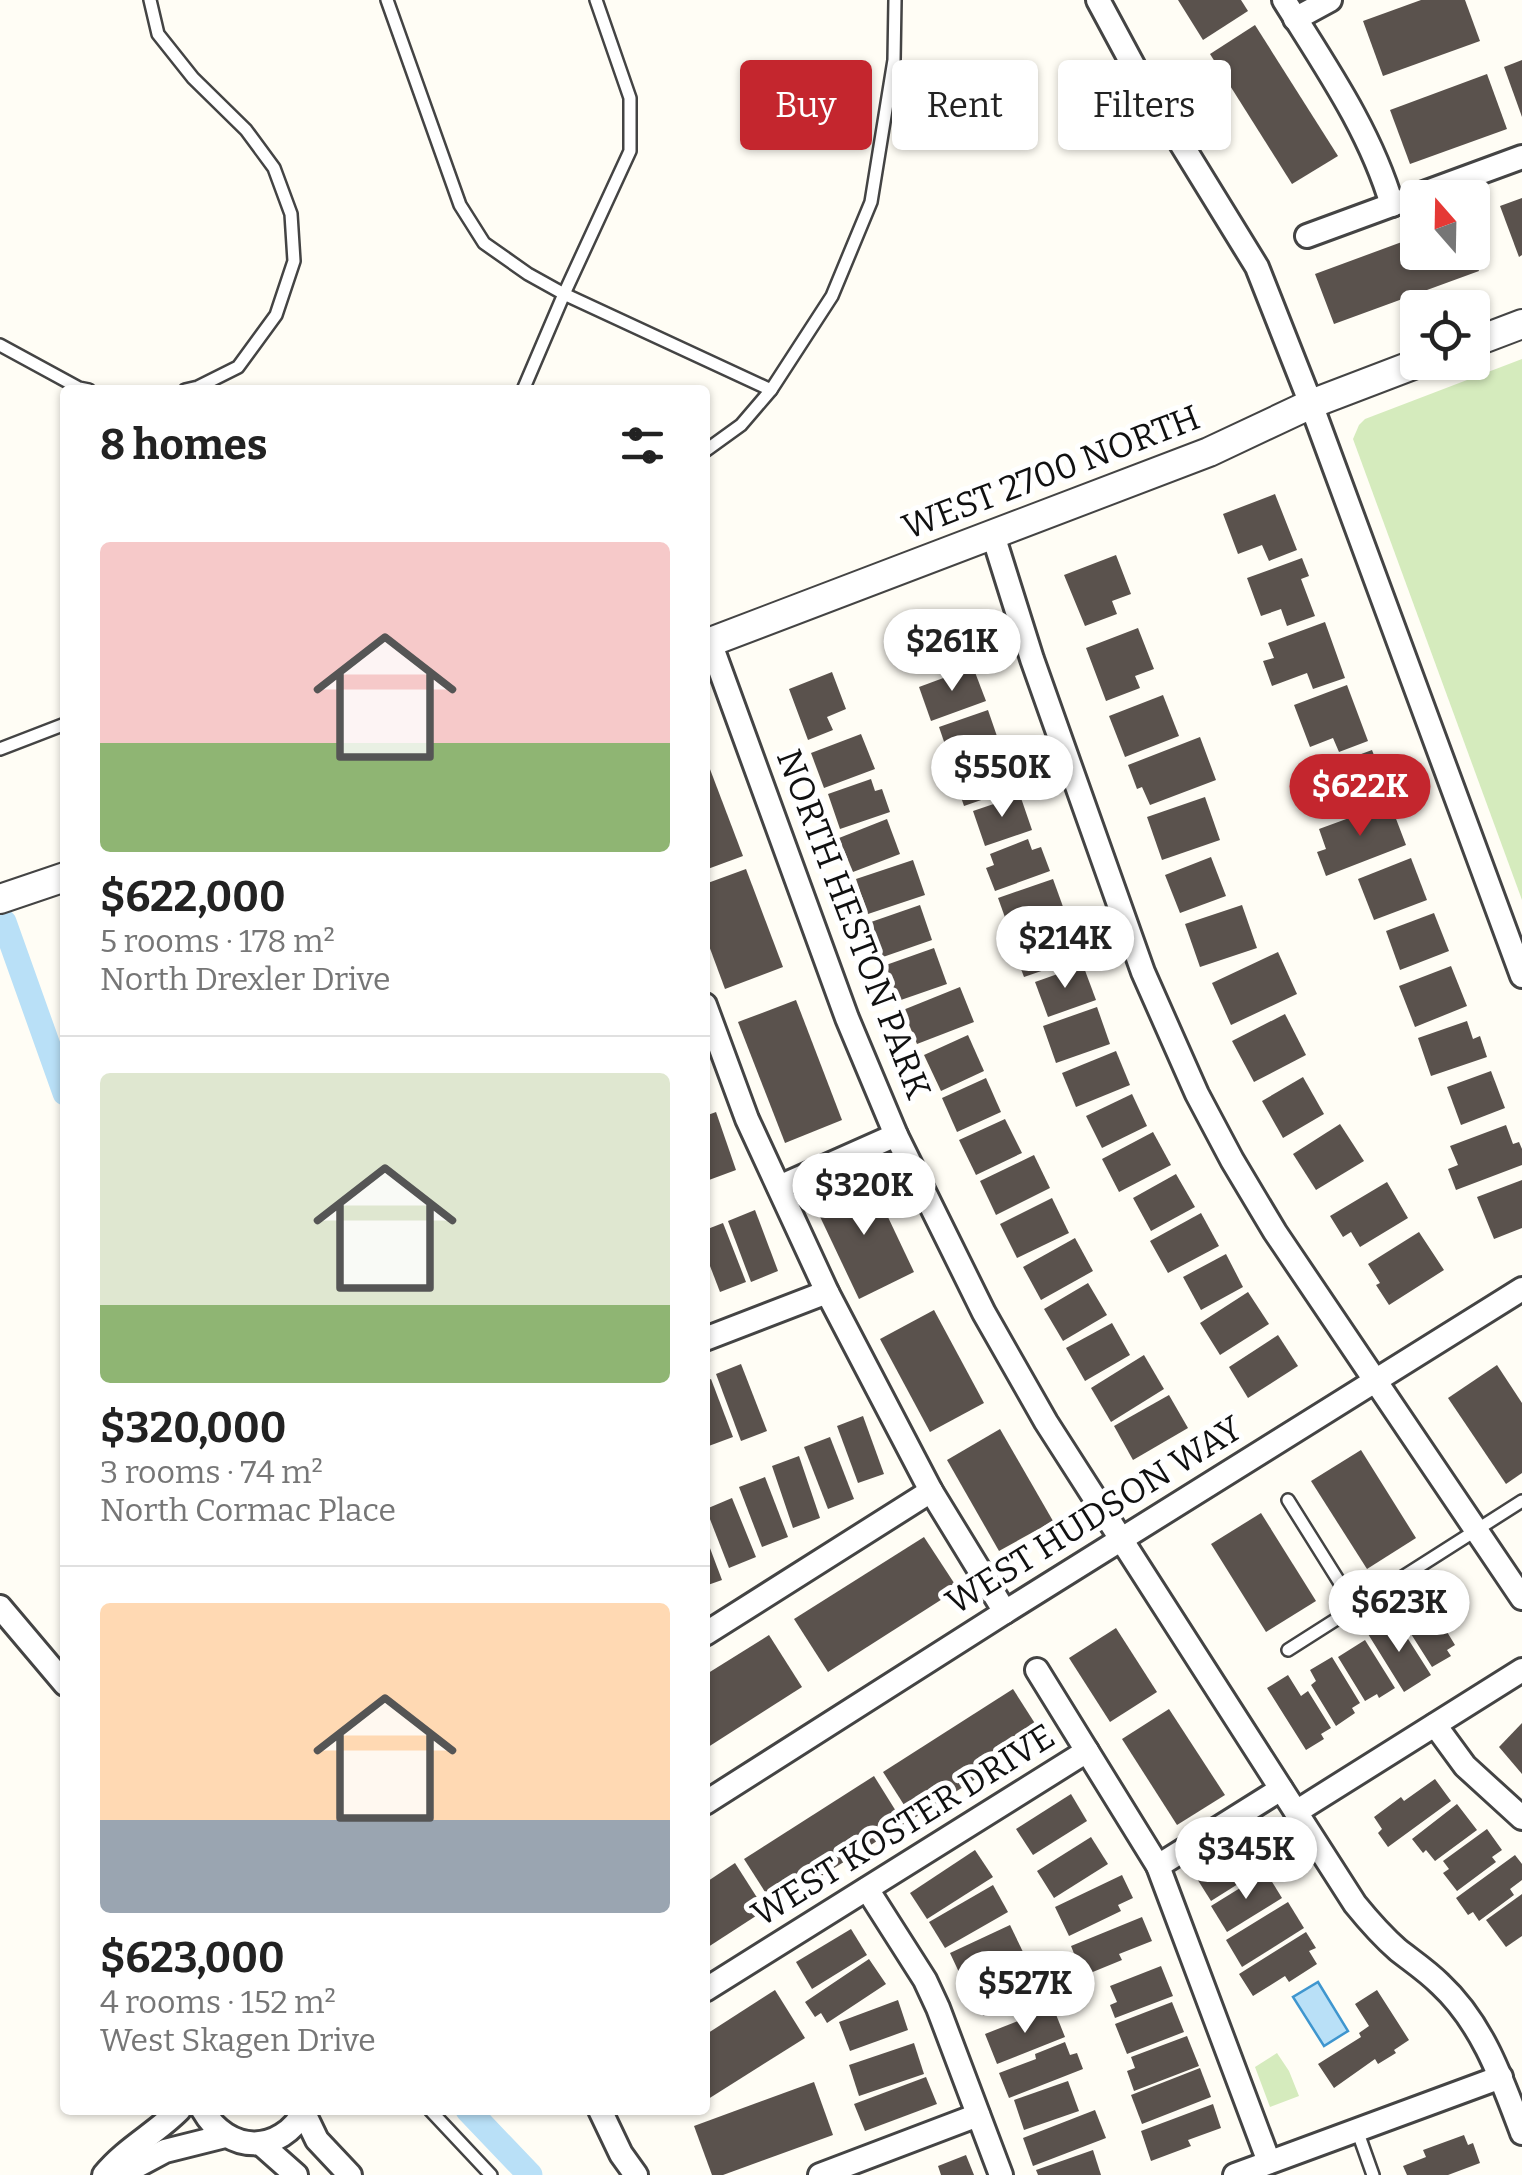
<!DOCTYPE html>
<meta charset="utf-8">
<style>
:root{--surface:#fff;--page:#f2f2f2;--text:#222;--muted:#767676;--line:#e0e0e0;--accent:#c4262e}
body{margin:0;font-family:Bitter,serif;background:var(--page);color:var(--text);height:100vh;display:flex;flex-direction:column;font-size:38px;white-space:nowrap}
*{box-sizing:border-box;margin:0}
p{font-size:32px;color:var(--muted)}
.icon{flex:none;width:55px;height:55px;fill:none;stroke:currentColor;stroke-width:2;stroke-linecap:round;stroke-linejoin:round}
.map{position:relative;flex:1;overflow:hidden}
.panel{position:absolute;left:60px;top:385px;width:650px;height:1730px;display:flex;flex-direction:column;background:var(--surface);border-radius:10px;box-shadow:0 2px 8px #0004}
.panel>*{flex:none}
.hud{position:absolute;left:740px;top:60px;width:630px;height:90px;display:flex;gap:20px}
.needle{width:65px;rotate:340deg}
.fabs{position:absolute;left:1400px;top:180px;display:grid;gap:20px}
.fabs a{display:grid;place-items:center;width:90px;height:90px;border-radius:10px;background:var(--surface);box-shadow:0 2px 8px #0004;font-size:50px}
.price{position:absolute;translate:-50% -85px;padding:0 22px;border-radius:35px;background:#fff;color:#222;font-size:32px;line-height:65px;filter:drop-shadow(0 2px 5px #0008)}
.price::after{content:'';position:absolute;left:50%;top:60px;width:30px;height:22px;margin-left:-15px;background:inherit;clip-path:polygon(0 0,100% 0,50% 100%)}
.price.active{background:var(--accent);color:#fff}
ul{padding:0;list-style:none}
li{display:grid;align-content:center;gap:20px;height:530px;padding:0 40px}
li+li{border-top:2px solid var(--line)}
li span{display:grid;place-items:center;height:310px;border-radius:10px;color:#555}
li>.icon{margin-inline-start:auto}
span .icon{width:180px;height:180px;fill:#fffc;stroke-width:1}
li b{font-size:42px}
h2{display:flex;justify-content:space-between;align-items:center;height:120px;padding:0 40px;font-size:42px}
.pill{padding:0 35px;border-radius:10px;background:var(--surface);box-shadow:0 2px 8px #0004;font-size:35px;line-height:90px}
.pill.active{background:var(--accent);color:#fff}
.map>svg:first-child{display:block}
.green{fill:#d5ebbd}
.water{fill:#b9e0f7;stroke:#3f96cf;stroke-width:2.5}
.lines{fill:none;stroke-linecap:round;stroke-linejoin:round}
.canal{stroke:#b9e0f7;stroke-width:25}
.building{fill:#5a524d}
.service-casing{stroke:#444;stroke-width:16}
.minor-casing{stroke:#444;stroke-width:28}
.tertiary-casing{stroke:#444;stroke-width:32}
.service{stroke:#fff;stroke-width:11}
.minor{stroke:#fff;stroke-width:22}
.tertiary{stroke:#fff;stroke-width:28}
.labels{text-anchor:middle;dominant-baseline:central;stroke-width:10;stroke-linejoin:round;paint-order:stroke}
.street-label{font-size:35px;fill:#111;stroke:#fff}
</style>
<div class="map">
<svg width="1522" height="2175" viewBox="0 0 1522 2175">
<rect width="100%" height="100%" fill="#fffdf5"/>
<g class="green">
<path d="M 1522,359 L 1522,900 L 1353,439 L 1359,425 L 1365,419 Z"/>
<path d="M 1277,2053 L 1289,2071 L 1299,2096 L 1270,2107 L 1255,2067 Z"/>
</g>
<path class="water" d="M 1318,1982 L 1348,2031 L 1324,2046 L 1293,1997 Z"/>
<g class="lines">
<g class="canal">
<path d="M 4,922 L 65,1093"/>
<path d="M 468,2110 L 530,2175"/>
</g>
</g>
<g class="building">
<path d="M 1178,0 L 1241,0 L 1248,11 L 1203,40 Z"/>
<path d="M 1421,0 L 1465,0 L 1480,41 L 1383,76 L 1363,21 Z"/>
<path d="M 1255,25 L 1338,156 L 1292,184 L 1210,54 Z"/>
<path d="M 1522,60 L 1522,117 L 1504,67 Z"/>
<path d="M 1487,74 L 1507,129 L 1410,164 L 1390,110 Z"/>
<path d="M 1522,198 L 1522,255 L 1519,257 L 1500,206 Z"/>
<path d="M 1418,236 L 1418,252 L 1473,252 L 1479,271 L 1334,324 L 1315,274 Z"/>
<path d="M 1275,494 L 1297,550 L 1269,561 L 1262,545 L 1238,554 L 1223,514 Z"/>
<path d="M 1116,555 L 1131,594 L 1112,601 L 1117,614 L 1085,626 L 1064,575 Z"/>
<path d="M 1302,558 L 1309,576 L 1301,579 L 1315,616 L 1287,626 L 1281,609 L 1261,616 L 1247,578 Z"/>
<path d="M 960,617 L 973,650 L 918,672 L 905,638 Z"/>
<path d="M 1325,622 L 1345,678 L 1313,689 L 1307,673 L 1272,686 L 1263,661 L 1274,658 L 1268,643 Z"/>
<path d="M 1138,628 L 1154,669 L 1135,676 L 1140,688 L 1106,701 L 1086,648 Z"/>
<path d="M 973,667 L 986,701 L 931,721 L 919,687 Z"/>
<path d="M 832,672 L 846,709 L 827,717 L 833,730 L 808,740 L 789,689 Z"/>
<path d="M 1347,685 L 1368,741 L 1339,752 L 1333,738 L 1310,747 L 1294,705 Z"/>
<path d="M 1163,695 L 1179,736 L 1125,757 L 1109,716 Z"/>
<path d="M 988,710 L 1000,745 L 951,762 L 939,727 Z"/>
<path d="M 861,734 L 875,769 L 824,788 L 811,753 Z"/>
<path d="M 1200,737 L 1216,780 L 1150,805 L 1142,787 L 1137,789 L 1128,765 Z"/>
<path d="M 1372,750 L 1380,771 L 1374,773 L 1381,792 L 1333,810 L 1318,770 Z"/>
<path d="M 1007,751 L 1019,787 L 964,806 L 952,771 Z"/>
<path d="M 705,756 L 743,856 L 705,870 Z"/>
<path d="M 871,779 L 875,791 L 882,789 L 890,812 L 840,829 L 828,794 Z"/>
<path d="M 1020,795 L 1032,830 L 985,846 L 973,811 Z"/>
<path d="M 1205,797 L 1220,840 L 1162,860 L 1147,817 Z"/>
<path d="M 1390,803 L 1406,845 L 1326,876 L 1317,852 L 1326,849 L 1319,829 Z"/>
<path d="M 887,819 L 900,854 L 853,872 L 839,838 Z"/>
<path d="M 1028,839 L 1032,850 L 1041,847 L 1050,871 L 995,891 L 986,868 L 994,865 L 990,854 Z"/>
<path d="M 1211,857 L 1226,896 L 1180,913 L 1165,875 Z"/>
<path d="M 1411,858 L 1427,900 L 1374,920 L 1358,879 Z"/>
<path d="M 913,860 L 925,895 L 868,914 L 856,879 Z"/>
<path d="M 746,869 L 783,967 L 725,989 L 705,935 L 705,884 Z"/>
<path d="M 1053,879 L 1066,915 L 1011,934 L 998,898 Z"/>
<path d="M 920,905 L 932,940 L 883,957 L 871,922 Z"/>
<path d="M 1242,905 L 1257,948 L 1200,967 L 1185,924 Z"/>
<path d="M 1434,913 L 1449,951 L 1400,970 L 1386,931 Z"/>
<path d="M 1066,923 L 1079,958 L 1024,977 L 1011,942 Z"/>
<path d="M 934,948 L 947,984 L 898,1001 L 886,965 Z"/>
<path d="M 1278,952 L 1297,994 L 1231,1025 L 1212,983 Z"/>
<path d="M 1083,965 L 1096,1000 L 1048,1017 L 1035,982 Z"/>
<path d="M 1451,966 L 1467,1006 L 1415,1027 L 1399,986 Z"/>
<path d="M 960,987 L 974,1022 L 917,1044 L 903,1010 Z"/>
<path d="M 796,1000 L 842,1120 L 785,1143 L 738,1022 Z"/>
<path d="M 1097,1007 L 1110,1044 L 1056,1063 L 1043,1026 Z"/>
<path d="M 1285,1014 L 1306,1055 L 1254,1082 L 1232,1041 Z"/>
<path d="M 1467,1021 L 1473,1039 L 1480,1036 L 1487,1057 L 1431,1076 L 1418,1038 Z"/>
<path d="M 968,1035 L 984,1071 L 941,1091 L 924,1055 Z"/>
<path d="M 1116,1051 L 1130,1085 L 1076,1107 L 1062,1073 Z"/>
<path d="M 1491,1071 L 1505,1108 L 1461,1125 L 1447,1087 Z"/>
<path d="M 1303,1077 L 1324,1114 L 1283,1138 L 1262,1101 Z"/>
<path d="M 986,1078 L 1001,1112 L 957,1132 L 942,1098 Z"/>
<path d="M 1132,1094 L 1147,1126 L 1102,1148 L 1086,1116 Z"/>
<path d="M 716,1112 L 736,1170 L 709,1180 L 705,1168 L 705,1116 Z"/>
<path d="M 1005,1119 L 1022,1153 L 976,1175 L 959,1140 Z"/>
<path d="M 1340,1124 L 1364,1161 L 1316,1190 L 1293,1154 Z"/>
<path d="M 1506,1125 L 1513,1144 L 1519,1142 L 1522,1149 L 1522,1165 L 1456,1190 L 1448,1169 L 1458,1165 L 1450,1146 Z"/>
<path d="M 1153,1132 L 1171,1165 L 1119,1192 L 1102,1159 Z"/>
<path d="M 1034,1155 L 1050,1188 L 996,1215 L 980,1181 Z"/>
<path d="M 1176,1174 L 1195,1207 L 1151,1231 L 1133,1198 Z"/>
<path d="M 869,1177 L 914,1272 L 859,1299 L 814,1204 Z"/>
<path d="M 1522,1180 L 1522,1228 L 1494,1239 L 1477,1197 Z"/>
<path d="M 1387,1182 L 1408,1218 L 1360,1247 L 1351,1232 L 1343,1237 L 1330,1216 Z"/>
<path d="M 1052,1198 L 1069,1233 L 1017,1258 L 1000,1224 Z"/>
<path d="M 755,1210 L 778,1271 L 751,1282 L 728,1221 Z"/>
<path d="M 1201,1213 L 1219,1246 L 1168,1273 L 1150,1241 Z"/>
<path d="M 723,1223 L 746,1282 L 720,1292 L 705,1253 L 705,1230 Z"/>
<path d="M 1419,1232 L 1444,1270 L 1389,1305 L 1376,1285 L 1380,1283 L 1368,1264 Z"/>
<path d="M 1075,1238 L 1093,1271 L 1041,1300 L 1023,1267 Z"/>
<path d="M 1226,1254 L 1243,1287 L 1201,1310 L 1183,1277 Z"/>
<path d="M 1088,1283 L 1107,1315 L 1063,1341 L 1044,1309 Z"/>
<path d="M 1248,1292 L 1269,1324 L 1220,1355 L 1200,1323 Z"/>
<path d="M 934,1310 L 984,1403 L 930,1432 L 880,1339 Z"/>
<path d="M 1112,1323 L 1130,1355 L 1085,1381 L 1066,1348 Z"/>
<path d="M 1278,1335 L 1298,1366 L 1248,1398 L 1229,1367 Z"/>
<path d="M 1144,1355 L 1164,1389 L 1111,1422 L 1091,1388 Z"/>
<path d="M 741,1364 L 767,1431 L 741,1441 L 716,1374 Z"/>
<path d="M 1497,1365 L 1522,1403 L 1522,1473 L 1506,1484 L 1448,1398 Z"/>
<path d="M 711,1379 L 733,1437 L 706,1447 L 705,1381 Z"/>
<path d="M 1169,1395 L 1188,1428 L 1133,1460 L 1114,1426 Z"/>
<path d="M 863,1416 L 884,1474 L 858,1483 L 837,1426 Z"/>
<path d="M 1000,1429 L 1053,1521 L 999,1551 L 947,1460 Z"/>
<path d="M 830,1437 L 854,1499 L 828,1509 L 804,1447 Z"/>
<path d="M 1361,1450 L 1416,1538 L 1367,1569 L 1311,1481 Z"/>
<path d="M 799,1456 L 820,1518 L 793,1528 L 772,1466 Z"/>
<path d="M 765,1477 L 788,1537 L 762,1547 L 739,1487 Z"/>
<path d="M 732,1498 L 756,1557 L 729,1568 L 706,1509 Z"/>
<path d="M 1261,1513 L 1316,1601 L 1266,1632 L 1211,1544 Z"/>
<path d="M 705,1535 L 722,1580 L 705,1586 Z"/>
<path d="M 924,1537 L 958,1589 L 828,1672 L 794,1619 Z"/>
<path d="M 1427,1599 L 1455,1645 L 1447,1650 L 1451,1656 L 1432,1667 L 1406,1626 L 1412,1623 L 1405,1612 Z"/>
<path d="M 1392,1619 L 1400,1633 L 1403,1631 L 1431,1675 L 1404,1692 L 1368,1634 Z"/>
<path d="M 1116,1628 L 1157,1692 L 1110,1722 L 1069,1658 Z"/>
<path d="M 769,1635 L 802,1687 L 705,1749 L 705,1675 Z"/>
<path d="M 1365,1640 L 1395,1688 L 1379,1698 L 1377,1694 L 1365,1701 L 1338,1657 Z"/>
<path d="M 1332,1657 L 1360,1703 L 1352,1708 L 1355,1713 L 1336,1726 L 1311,1685 L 1316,1681 L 1310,1670 Z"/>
<path d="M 1288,1675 L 1301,1696 L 1308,1691 L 1331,1728 L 1321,1734 L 1324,1739 L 1306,1750 L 1267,1688 Z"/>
<path d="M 1013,1689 L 1043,1736 L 913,1819 L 883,1772 Z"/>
<path d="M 1169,1709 L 1225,1795 L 1177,1825 L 1122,1739 Z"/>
<path d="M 1522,1723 L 1522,1774 L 1499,1747 Z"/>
<path d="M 874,1776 L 904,1824 L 774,1906 L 744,1859 Z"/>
<path d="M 1435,1779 L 1451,1801 L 1388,1847 L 1378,1833 L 1382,1829 L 1374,1817 L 1401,1797 L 1404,1801 Z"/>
<path d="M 1071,1794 L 1087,1821 L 1033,1855 L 1016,1829 Z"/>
<path d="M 1457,1804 L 1477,1830 L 1435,1861 L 1426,1850 L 1423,1853 L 1412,1839 Z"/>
<path d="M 1487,1829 L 1502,1850 L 1492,1857 L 1496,1862 L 1457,1891 L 1443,1873 L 1449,1869 L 1443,1861 Z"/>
<path d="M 1091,1837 L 1108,1864 L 1054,1898 L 1037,1871 Z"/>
<path d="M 1248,1839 L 1265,1867 L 1211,1901 L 1194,1874 Z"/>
<path d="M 975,1850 L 993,1877 L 927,1919 L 910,1893 Z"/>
<path d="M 1515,1855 L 1522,1864 L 1522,1880 L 1510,1889 L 1514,1895 L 1479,1921 L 1473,1912 L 1468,1915 L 1456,1898 Z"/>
<path d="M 735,1863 L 765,1910 L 705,1949 L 705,1883 Z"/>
<path d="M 1266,1872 L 1282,1898 L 1227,1932 L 1211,1906 Z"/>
<path d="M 1122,1875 L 1133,1898 L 1118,1905 L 1121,1911 L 1069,1936 L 1055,1907 Z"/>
<path d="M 993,1885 L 1008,1912 L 945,1948 L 929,1922 Z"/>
<path d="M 1522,1894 L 1522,1936 L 1506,1947 L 1486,1920 Z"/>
<path d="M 1288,1902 L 1304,1928 L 1242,1967 L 1226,1940 Z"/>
<path d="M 1142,1917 L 1152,1941 L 1119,1954 L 1122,1960 L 1083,1976 L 1071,1946 Z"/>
<path d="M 1010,1925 L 1024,1954 L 964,1983 L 950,1953 Z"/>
<path d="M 851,1929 L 867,1955 L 812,1989 L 796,1962 Z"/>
<path d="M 1306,1932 L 1316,1948 L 1309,1951 L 1317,1964 L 1289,1982 L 1285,1976 L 1253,1996 L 1239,1974 Z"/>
<path d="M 869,1959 L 886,1984 L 827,2023 L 821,2013 L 815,2017 L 805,2002 Z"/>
<path d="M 1024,1965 L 1036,1995 L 983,2016 L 971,1986 Z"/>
<path d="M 1161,1966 L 1173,1996 L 1115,2018 L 1110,2005 L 1117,2002 L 1110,1986 Z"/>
<path d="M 775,1990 L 805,2038 L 705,2101 L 705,2035 Z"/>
<path d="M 1377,1990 L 1409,2040 L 1394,2050 L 1396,2053 L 1378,2064 L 1375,2059 L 1334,2088 L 1318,2064 L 1361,2037 L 1359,2033 L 1369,2026 L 1355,2004 Z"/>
<path d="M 898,2000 L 908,2030 L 850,2051 L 839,2022 Z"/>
<path d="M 1172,2002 L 1184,2032 L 1127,2054 L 1115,2024 Z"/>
<path d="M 1053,2007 L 1065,2037 L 997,2064 L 985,2034 Z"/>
<path d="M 1187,2036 L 1199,2066 L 1134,2091 L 1127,2071 L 1135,2068 L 1131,2057 Z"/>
<path d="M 1065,2042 L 1070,2055 L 1077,2053 L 1083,2069 L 1009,2098 L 999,2073 L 1036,2059 L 1035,2054 Z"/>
<path d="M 914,2043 L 924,2074 L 859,2096 L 849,2065 Z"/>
<path d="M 1200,2068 L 1211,2097 L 1142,2124 L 1131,2095 Z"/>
<path d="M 926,2077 L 937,2104 L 865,2131 L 854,2104 Z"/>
<path d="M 1068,2081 L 1079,2111 L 1024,2130 L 1014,2100 Z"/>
<path d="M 814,2082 L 833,2135 L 723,2175 L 712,2175 L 694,2126 Z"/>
<path d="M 1213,2104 L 1221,2128 L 1188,2140 L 1191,2146 L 1151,2161 L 1141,2131 Z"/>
<path d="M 1095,2110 L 1106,2138 L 1033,2166 L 1023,2138 Z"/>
<path d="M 1464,2135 L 1468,2145 L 1473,2143 L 1480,2163 L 1448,2175 L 1407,2175 L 1403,2166 L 1426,2157 L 1423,2150 Z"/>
<path d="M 1093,2150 L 1101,2175 L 1038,2175 L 1036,2170 Z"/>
<path d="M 966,2155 L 974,2175 L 941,2175 L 938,2166 Z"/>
</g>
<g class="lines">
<g class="service-casing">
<g id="service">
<path d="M 150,0 L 158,34 L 193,78 L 246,130 L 274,168 L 291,214 L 294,261 L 276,315 L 238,367 L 198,387 L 185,390"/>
<path d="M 387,0 L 460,205 L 484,243 L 528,274 L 564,294 L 771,390"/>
<path d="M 0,345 L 79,388 L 89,390"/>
<path d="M 523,390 L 564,294 L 630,151 L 630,98 L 596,0"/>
<path d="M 705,451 L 741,425 L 771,390 L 832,296 L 871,202 L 894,60 L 895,0"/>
<path d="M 0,749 L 65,724"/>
<path d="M 1288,1500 L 1355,1607"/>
<path d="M 1288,1650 L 1522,1501"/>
<path d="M 430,2110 L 491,2175"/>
<path d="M 1357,2130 L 1373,2175"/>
</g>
</g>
<g class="minor-casing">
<g id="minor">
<path d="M 1098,0 L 1134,67 L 1257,267 L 1311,404 L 1522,976"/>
<path d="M 1284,0 C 1325,66 1370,130 1392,205"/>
<path d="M 1295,19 L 1330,0"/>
<path d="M 1307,236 L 1522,157"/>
<path d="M 993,535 L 1032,659 L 1143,972 L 1197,1094 L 1232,1160 L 1275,1232 L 1522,1598"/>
<path d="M 710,642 L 847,1018 L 896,1135 L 984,1313 L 1046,1422 L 1355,1904 C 1368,1920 1382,1936 1398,1950 C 1412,1961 1427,1971 1440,1984 C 1483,2024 1502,2080 1522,2133"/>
<path d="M 705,1005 L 747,1119 L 827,1292 L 931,1491 L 1005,1612"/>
<path d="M 779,1187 L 896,1135"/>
<path d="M 705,1339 L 827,1292"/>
<path d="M 0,1607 L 65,1684"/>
<path d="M 705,1634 L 931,1491"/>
<path d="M 1037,1670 L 1158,1866 L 1269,2162"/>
<path d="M 1435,1725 L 1465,1766 L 1522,1818"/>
<path d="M 705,1803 L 1005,1612 L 1522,1289"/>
<path d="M 1296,1812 L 1522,1670"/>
<path d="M 1158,1866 L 1281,1789"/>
<path d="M 867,1889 L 925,1980 L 938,2008 L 1001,2175"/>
<path d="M 705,1990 L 1087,1751"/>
<path d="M 203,2110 C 228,2154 280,2155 305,2110"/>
<path d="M 600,2110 L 621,2154 L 636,2175"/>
<path d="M 304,2113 L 317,2140 L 350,2175"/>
<path d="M 261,2144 L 296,2175"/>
<path d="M 104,2175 C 125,2149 155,2134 179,2110"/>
<path d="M 120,2175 L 165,2151 L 225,2136"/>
<path d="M 820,2175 L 978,2115"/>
<path d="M 1235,2175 L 1501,2077"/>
</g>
</g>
<g class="tertiary-casing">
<g id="tertiary">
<path d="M 1472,343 L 1522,324"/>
<path d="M 705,644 L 1209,452 L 1311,404 L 1421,362"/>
<path d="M 0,899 L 65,877"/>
</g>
</g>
<use href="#service" class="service"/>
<use href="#minor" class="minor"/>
<use href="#tertiary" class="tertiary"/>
</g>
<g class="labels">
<g class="street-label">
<text transform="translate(1051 472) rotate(-21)">WEST 2700 NORTH</text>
<text transform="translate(854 924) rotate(69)">NORTH HESTON PARK</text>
<text transform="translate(1094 1515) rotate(-32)">WEST HUDSON WAY</text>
<text transform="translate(903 1825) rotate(-32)">WEST KOSTER DRIVE</text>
</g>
</g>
</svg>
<div class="fabs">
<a><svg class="needle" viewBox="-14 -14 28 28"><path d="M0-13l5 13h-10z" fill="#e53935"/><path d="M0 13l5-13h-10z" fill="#767676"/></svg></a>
<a><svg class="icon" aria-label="locate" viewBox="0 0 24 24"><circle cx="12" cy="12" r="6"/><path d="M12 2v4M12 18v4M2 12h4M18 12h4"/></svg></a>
</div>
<b class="price" style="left:952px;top:694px">$261K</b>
<b class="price" style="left:1002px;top:820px">$550K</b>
<b class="price active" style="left:1360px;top:839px">$622K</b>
<b class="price" style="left:1065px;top:991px">$214K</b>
<b class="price" style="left:864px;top:1238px">$320K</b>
<b class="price" style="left:1399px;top:1655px">$623K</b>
<b class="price" style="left:1246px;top:1902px">$345K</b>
<b class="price" style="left:1025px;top:2036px">$527K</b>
<div class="hud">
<a class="pill active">Buy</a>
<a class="pill">Rent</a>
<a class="pill">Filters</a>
</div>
<section class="panel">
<h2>8 homes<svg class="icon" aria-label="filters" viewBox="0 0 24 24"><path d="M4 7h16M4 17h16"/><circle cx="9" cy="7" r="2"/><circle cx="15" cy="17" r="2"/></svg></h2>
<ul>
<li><span style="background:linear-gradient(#f6c9c9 65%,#8fb573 0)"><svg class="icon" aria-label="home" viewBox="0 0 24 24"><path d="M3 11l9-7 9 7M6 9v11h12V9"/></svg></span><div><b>$622,000</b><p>5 rooms · 178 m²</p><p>North Drexler Drive</p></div></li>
<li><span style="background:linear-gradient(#dfe7d0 75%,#8fb573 0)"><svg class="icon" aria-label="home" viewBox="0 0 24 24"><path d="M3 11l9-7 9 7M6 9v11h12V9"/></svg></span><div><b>$320,000</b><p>3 rooms · 74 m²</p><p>North Cormac Place</p></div></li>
<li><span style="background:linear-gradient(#ffd9b3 70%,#9aa5b1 0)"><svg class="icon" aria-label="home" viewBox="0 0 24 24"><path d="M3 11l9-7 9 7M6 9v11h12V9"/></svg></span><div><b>$623,000</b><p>4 rooms · 152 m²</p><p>West Skagen Drive</p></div></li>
</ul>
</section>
</div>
